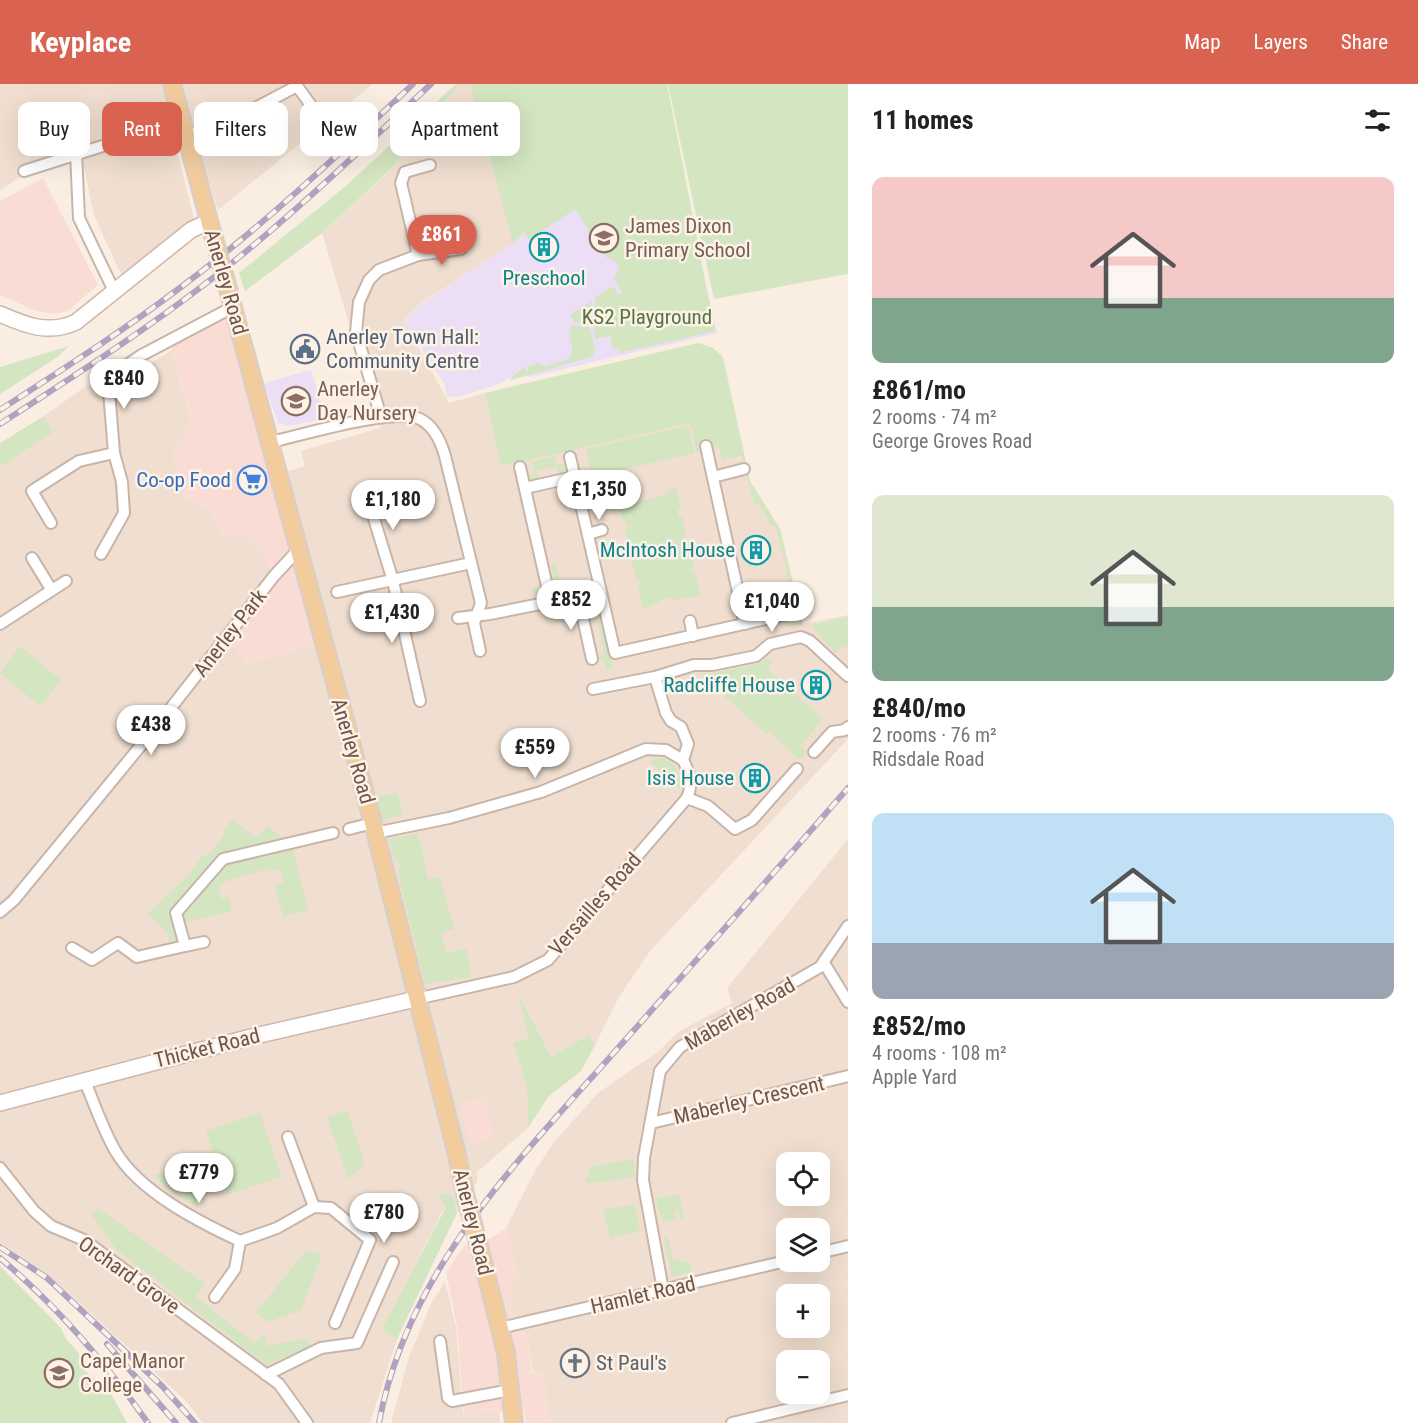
<!DOCTYPE html>
<meta charset="utf-8">
<style>
:root{--surface:#fff;--page:#f6f6f6;--text:#222;--muted:#767676;--accent:#d96350}
body{margin:0;font-family:"Roboto Condensed",sans-serif;background:var(--page);color:var(--text);height:100vh;display:flex;flex-direction:column;font-size:22px;white-space:nowrap}
*{box-sizing:border-box;margin:0}
p{font-size:20px;color:var(--muted)}
.icon{flex:none;width:33px;height:33px;fill:none;stroke:currentColor;stroke-width:2;stroke-linecap:round;stroke-linejoin:round}
.map{position:relative;flex:1;overflow:hidden}
.drawer{display:flex;flex-direction:column;background:var(--surface);width:570px}
.drawer>*{flex:none}
.hud{position:absolute;left:18px;top:18px;width:570px;height:54px;display:flex;gap:12px}
.tools{position:absolute;left:776px;top:1068px;display:grid;gap:12px}
.tools a{display:grid;place-items:center;width:54px;height:54px;border-radius:12px;background:var(--surface);box-shadow:0 6px 24px #0002;font-size:30px}
.price{position:absolute;translate:-50% -51px;padding:0 14px;border-radius:21px;background:#fff;color:#222;font-size:20px;line-height:39px;filter:drop-shadow(0 2px 3px #0008)}
.price::after{content:'';position:absolute;left:50%;top:36px;width:18px;height:14px;margin-left:-9px;background:inherit;clip-path:polygon(0 0,100% 0,50% 100%)}
.price.on{background:var(--accent);color:#fff}
ul{padding:0;list-style:none}
li{display:grid;align-content:center;gap:12px;height:318px;padding:0 24px}
li span{display:grid;place-items:center;height:186px;border-radius:12px;color:#555}
li>.icon{margin-inline-start:auto}
span .icon{width:108px;height:108px;fill:#fffc;stroke-width:1}
li b{font-size:26px}
h2{display:flex;justify-content:space-between;align-items:center;height:72px;padding:0 24px;font-size:26px}
.chip{padding:0 21px;border-radius:12px;background:var(--surface);box-shadow:0 6px 24px #0002;font-size:21px;line-height:54px}
.chip.on{background:var(--accent);color:#fff}
header{display:flex;align-items:center;gap:36px;box-sizing:border-box;height:84px;padding:0 30px;background:var(--accent);color:#fff}
header strong{font-size:28px}
nav{display:flex;gap:33px;margin-inline-start:auto;font-size:21px}
main{display:flex;flex:1;min-height:0}
.map>svg:first-child{display:block}
.residential{fill:#f0dfd0;fill-rule:evenodd}
.commercial{fill:#f9ddd5}
.education{fill:#ebdef5}
.green{fill:#d3e5c1}
.lines{fill:none;stroke-linecap:round;stroke-linejoin:round}
.street-casing{stroke:#c8b5a9;stroke-width:14}
.secondary-casing{stroke:#ceb6aa;stroke-width:18}
.primary-casing{stroke:#d6cfcc;stroke-width:20}
.street{stroke:#fff;stroke-width:10}
.secondary{stroke:#fff;stroke-width:15}
.primary{stroke:#f3cc9e;stroke-width:16}
.rail-casing{stroke:#b0a2c1;stroke-width:6}
.rail{stroke:#fdf2e6;stroke-width:4;stroke-dasharray:11;stroke-linecap:butt}
.primary-bridge-casing{stroke:#d6cfcc;stroke-width:20;stroke-linecap:butt}
.primary-bridge{stroke:#f3cc9e;stroke-width:16}
.labels{text-anchor:middle;dominant-baseline:central;stroke-width:5;stroke-linejoin:round;paint-order:stroke}
.education-label{font-size:21px;fill:#785e54;stroke:#fdf2e6;text-anchor:start}
.culture-label{font-size:21px;fill:#0d838f;stroke:#fdf2e6;text-anchor:end}
.street-label{font-size:21px;fill:#6e544a;stroke:#fdf2e6}
.park-label{font-size:21px;fill:#557344;stroke:#fdf2e6}
.service-label{font-size:21px;fill:#4e5e75;stroke:#fdf2e6;text-anchor:start}
.shop-label{font-size:21px;fill:#366cbe;stroke:#fdf2e6;text-anchor:end}
.worship-label{font-size:21px;fill:#5b616d;stroke:#fdf2e6;text-anchor:start}
</style>
<header>
<strong>Keyplace</strong>
<nav><a>Map</a><a>Layers</a><a>Share</a></nav>
</header>
<main>
<div class="map">
<svg width="848" height="1339" viewBox="0 0 848 1339">
<rect width="100%" height="100%" fill="#f9eee1"/>
<g class="residential">
<path d="M 0,0 L 373,0 L 218,126 L 192,43 L 173,51 L 194,135 L 123,189 L 120,188 L 94,131 L 82,73 L 36,83 L 0,106 Z"/>
<path d="M 459,0 L 470,0 L 513,159 L 420,220 L 404,237 L 449,319 L 485,309 L 501,381 L 735,329 L 750,397 L 780,445 L 803,540 L 848,531 L 848,655 L 650,867 L 619,913 L 595,961 L 587,951 L 551,974 L 520,911 L 529,955 L 513,960 L 527,1003 L 528,1044 L 477,1088 L 477,1098 L 457,1129 L 454,1115 L 442,1128 L 383,1245 L 397,1255 L 370,1339 L 203,1339 L 188,1319 L 59,1200 L 0,1158 L 0,383 L 53,348 L 44,332 L 86,302 L 117,300 L 172,266 L 191,337 L 173,369 L 183,412 L 209,427 L 223,455 L 237,449 L 258,461 L 274,492 L 224,556 L 234,563 L 247,580 L 307,563 L 324,562 L 279,390 L 305,382 L 301,367 L 380,344 L 322,149 L 389,88 Z"/>
<path d="M 848,755 L 848,1339 L 550,1339 L 543,1289 L 533,1288 L 527,1253 L 512,1230 L 508,1216 L 506,1144 L 536,1085 L 555,1057 L 598,1009 L 659,967 L 678,948 L 732,919 L 727,904 ZM 786,1078 L 819,1078 L 819,1112 L 786,1112 ZM 786,1144 L 819,1144 L 819,1178 L 786,1178 ZM 786,1210 L 819,1210 L 819,1244 L 786,1244 ZM 786,1276 L 819,1276 L 819,1310 L 786,1310 Z"/>
<path d="M 445,1197 L 456,1243 L 463,1330 L 499,1327 L 500,1339 L 391,1339 L 409,1273 L 430,1222 Z"/>
</g>
<g class="commercial">
<path d="M 43,94 L 98,201 L 68,227 L 54,230 L 36,227 L 0,211 L 0,117 Z"/>
<path d="M 233,223 L 324,562 L 307,563 L 247,580 L 234,563 L 224,556 L 274,492 L 258,461 L 237,449 L 223,455 L 209,427 L 183,412 L 173,369 L 191,336 L 170,257 Z"/>
<path d="M 484,1013 L 495,1054 L 470,1060 L 461,1018 Z"/>
<path d="M 506,1144 L 519,1194 L 509,1200 L 513,1215 L 508,1217 L 512,1230 L 527,1253 L 532,1289 L 543,1289 L 550,1339 L 526,1339 L 524,1326 L 464,1330 L 457,1243 L 446,1188 L 465,1161 L 490,1155 Z"/>
</g>
<g class="education">
<path d="M 470,0 L 703,189 L 717,249 L 529,293 L 524,284 L 499,300 L 458,313 L 446,312 L 445,300 L 404,238 L 420,221 L 513,159 Z"/>
<path d="M 311,286 L 326,335 L 287,342 L 278,339 L 264,299 Z"/>
</g>
<g class="green">
<path d="M 456,0 L 459,0 L 391,85 L 322,149 L 245,207 L 239,189 L 347,101 Z"/>
<path d="M 470,0 L 667,0 L 715,247 L 619,269 L 619,266 L 613,264 L 610,252 L 595,255 L 594,242 L 611,243 L 610,239 L 594,239 L 595,214 L 611,203 L 616,205 L 617,210 L 622,209 L 614,194 L 619,185 L 617,178 L 606,173 L 575,125 L 529,156 L 524,148 L 513,160 Z"/>
<path d="M 668,0 L 848,0 L 848,190 L 714,215 Z"/>
<path d="M 592,217 L 590,239 L 575,239 L 570,231 Z"/>
<path d="M 572,241 L 590,244 L 595,265 L 592,273 L 511,296 L 511,293 L 525,283 L 528,290 L 528,282 L 539,279 L 544,282 L 569,275 L 573,268 L 569,250 Z"/>
<path d="M 698,259 L 713,264 L 723,273 L 750,397 L 780,445 L 803,541 L 796,542 L 791,516 L 787,516 L 785,511 L 789,506 C 787,499 788,489 786,483 C 783,471 778,456 776,443 L 771,442 L 759,419 L 754,420 L 742,372 L 722,376 L 719,363 L 711,365 L 710,360 L 700,362 L 701,367 L 697,368 L 690,339 L 501,382 L 485,309 Z"/>
<path d="M 69,262 L 56,274 L 0,310 L 0,283 Z"/>
<path d="M 44,332 L 53,348 L 0,383 L 0,359 Z"/>
<path d="M 688,342 L 694,369 L 592,393 L 586,365 Z"/>
<path d="M 555,372 L 557,381 L 566,379 L 562,389 L 558,391 L 556,382 L 537,387 L 538,393 L 532,397 L 528,395 L 527,392 L 535,390 L 532,378 Z"/>
<path d="M 676,404 L 681,425 L 677,426 L 679,433 L 682,432 L 686,449 L 683,450 L 685,456 L 688,455 L 694,483 L 691,484 L 692,490 L 695,489 L 701,512 L 671,516 L 669,513 L 643,525 L 638,504 L 641,502 L 640,497 L 637,497 L 630,470 L 633,469 L 632,463 L 629,463 L 625,446 L 628,444 L 626,437 L 623,438 L 618,418 L 628,415 L 629,420 L 667,411 L 666,407 Z"/>
<path d="M 551,480 L 555,480 L 561,503 L 533,510 L 532,505 L 556,501 Z"/>
<path d="M 600,530 L 613,584 L 607,586 L 604,575 L 597,576 L 597,574 L 605,571 L 596,531 Z"/>
<path d="M 848,533 L 848,565 L 843,561 L 835,569 L 811,541 Z"/>
<path d="M 20,562 L 61,596 L 40,622 L 0,589 Z"/>
<path d="M 768,573 L 773,577 L 767,585 L 823,635 L 801,661 L 807,668 L 800,676 L 769,647 L 766,650 L 701,591 L 758,580 Z"/>
<path d="M 660,674 C 676,677 683,690 681,706 L 649,677 Z"/>
<path d="M 397,709 L 403,731 L 378,737 L 372,714 Z"/>
<path d="M 232,735 L 256,754 L 267,742 L 288,757 L 222,772 L 177,823 C 179,837 185,855 172,864 L 168,854 L 170,851 L 148,829 L 186,794 L 202,772 L 209,770 L 225,750 L 223,748 Z"/>
<path d="M 418,749 L 428,795 L 440,793 L 454,845 L 441,849 L 447,869 L 466,864 L 471,893 L 425,900 L 397,785 L 401,784 L 399,778 L 395,778 L 389,755 Z"/>
<path d="M 292,762 L 308,826 L 283,832 L 274,801 L 284,798 L 280,785 L 271,787 L 270,784 L 224,798 L 224,800 L 218,802 L 221,815 L 229,814 L 232,827 L 182,839 L 181,827 L 224,777 Z"/>
<path d="M 518,908 L 551,973 L 588,951 L 595,961 L 581,987 L 548,1013 L 528,1044 L 527,1003 L 513,959 L 529,955 Z"/>
<path d="M 347,1027 L 365,1080 L 348,1095 L 327,1033 Z"/>
<path d="M 260,1029 L 281,1093 L 227,1111 L 206,1047 Z"/>
<path d="M 634,1074 L 634,1093 L 586,1100 L 585,1095 L 590,1093 L 588,1084 Z"/>
<path d="M 185,1081 L 199,1124 L 171,1107 L 153,1091 Z"/>
<path d="M 444,1109 L 454,1114 L 457,1129 L 397,1255 L 382,1245 L 446,1123 L 438,1112 Z"/>
<path d="M 679,1110 L 684,1134 L 676,1136 L 680,1134 L 678,1126 L 674,1127 L 676,1135 L 663,1138 L 655,1115 Z"/>
<path d="M 635,1120 L 640,1147 L 610,1154 L 603,1126 Z"/>
<path d="M 98,1124 L 205,1200 L 196,1213 L 254,1259 L 264,1250 L 267,1262 L 307,1254 L 310,1263 L 266,1281 L 116,1165 L 92,1131 Z"/>
<path d="M 668,1153 L 673,1177 L 680,1175 L 682,1179 L 689,1178 L 692,1188 L 672,1193 L 664,1154 Z"/>
<path d="M 306,1167 L 322,1170 L 301,1226 L 267,1238 L 256,1228 Z"/>
<path d="M 0,1182 L 61,1244 L 66,1255 L 86,1277 L 82,1284 L 111,1310 L 127,1339 L 0,1339 Z"/>
</g>
<g class="lines">
<g class="street-casing">
<g id="street">
<path d="M 186,52 L 225,40 L 297,2 L 313,24"/>
<path d="M 76,69 L 79,134 L 114,207"/>
<path d="M 24,87 L 181,37"/>
<path d="M 418,171 L 461,165"/>
<path d="M 381,333 L 356,248 L 359,218 L 369,196 L 379,186 L 418,171 L 401,99 L 405,88 L 430,81"/>
<path d="M 271,358 C 302,351 394,323 420,335 C 434,342 441,358 445,372 L 481,519 L 474,539 L 480,567"/>
<path d="M 706,362 L 745,540"/>
<path d="M 570,373 L 615,569 L 792,529"/>
<path d="M 520,383 L 547,502"/>
<path d="M 713,393 L 744,385"/>
<path d="M 525,404 L 574,393"/>
<path d="M 365,405 L 393,497 L 420,617"/>
<path d="M 51,439 L 32,407 L 79,377 L 114,369"/>
<path d="M 588,450 L 602,446"/>
<path d="M 101,470 L 124,429 L 122,398 L 114,369 L 108,294 L 140,272 L 233,223"/>
<path d="M 32,474 L 51,505"/>
<path d="M 337,508 L 471,479"/>
<path d="M 578,512 L 592,575"/>
<path d="M 458,534 L 490,530 L 601,508"/>
<path d="M 690,537 L 693,552"/>
<path d="M 0,540 L 66,497"/>
<path d="M 593,605 L 655,593"/>
<path d="M 814,668 L 832,648 L 845,646 L 848,643"/>
<path d="M 687,714 L 708,722 L 735,745 L 752,736 L 797,685"/>
<path d="M 349,745 L 373,739"/>
<path d="M 375,749 L 449,734 L 541,708 L 646,665 L 666,666 L 683,676"/>
<path d="M 0,828 L 14,816 L 152,648 L 274,492 L 299,465"/>
<path d="M 185,862 L 204,858"/>
<path d="M 72,864 L 92,876 L 118,859 L 137,873 L 185,862 L 176,829 L 223,775 L 333,749"/>
<path d="M 824,879 L 848,918"/>
<path d="M 416,915 L 514,893 L 548,876 L 687,714 C 693,700 690,690 683,676 L 688,660 L 681,643 L 671,637 L 666,629 L 655,593 L 694,581 L 712,581 L 756,572 L 770,560 L 801,553 L 810,557 L 848,592"/>
<path d="M 84,995 C 94,1019 103,1046 116,1068 C 140,1108 199,1138 240,1157 L 277,1144 L 314,1123 L 288,1053"/>
<path d="M 651,1039 L 848,992"/>
<path d="M 0,1084 L 34,1127 L 51,1142 L 84,1156 L 279,1300 L 307,1339"/>
<path d="M 314,1123 L 331,1124 L 370,1156 L 335,1239"/>
<path d="M 819,1169 L 848,1162"/>
<path d="M 663,1206 L 643,1096 L 644,1074 L 660,987 L 680,963 L 820,883 L 848,842"/>
<path d="M 215,1213 L 235,1185 L 240,1157"/>
<path d="M 500,1244 L 786,1177"/>
<path d="M 440,1257 L 448,1314 L 452,1317 L 511,1306"/>
<path d="M 266,1291 L 321,1264 L 357,1259 L 393,1178"/>
<path d="M 732,1339 L 848,1311"/>
</g>
</g>
<g class="secondary-casing">
<g id="secondary">
<path d="M 0,230 C 25,241 49,251 76,238 L 191,146 L 208,138"/>
<path d="M 0,1019 L 251,953 L 416,915"/>
</g>
</g>
<g class="primary-casing">
<g id="primary">
<path d="M 172,0 L 213,151"/>
<path d="M 230,212 L 373,739 L 456,1067 L 466,1114"/>
<path d="M 478,1158 L 506,1269 L 514,1339"/>
</g>
</g>
<use href="#street" class="street"/>
<use href="#secondary" class="secondary"/>
<use href="#primary" class="primary"/>
<g class="rail-casing">
<g id="rail">
<path d="M 0,326 C 60,287 120,249 177,206 C 261,144 337,72 413,0"/>
<path d="M 0,340 C 85,285 171,230 249,165 C 312,113 371,56 431,0"/>
<path d="M 0,1163 L 47,1194 L 162,1302 L 195,1339"/>
<path d="M 0,1174 C 57,1222 105,1278 148,1339"/>
<path d="M 107,1260 L 176,1339"/>
<path d="M 379,1339 C 407,1188 513,1082 611,972 C 690,883 770,794 848,704"/>
</g>
</g>
<use href="#rail" class="rail"/>
<g class="primary-bridge-casing">
<g id="primary-bridge">
<path d="M 213,151 L 230,212"/>
<path d="M 466,1114 L 478,1158"/>
</g>
</g>
<use href="#primary-bridge" class="primary-bridge"/>
</g>
<defs>
<g id="school-ring" transform="scale(1.5)"><circle r="9.5" fill="#fdf2e6" stroke="#8d6e63" stroke-width="1.5"/><path d="M0-5L7-2L0 1L-7-2ZM-4 1L0 2.5L4 1V4Q0 6-4 4Z" fill="#8d6e63"/></g>
<g id="building-ring" transform="scale(1.5)"><circle r="9.5" fill="#fdf2e6" stroke="#0f9aa8" stroke-width="1.5"/><path d="M-4-6H4V6H1V3H-1V6H-4ZM-2.5-4.3h1.7v1.8h-1.7ZM.8-4.3h1.7v1.8H.8ZM-2.5-1h1.7V.8h-1.7ZM.8-1h1.7V.8H.8Z" fill="#0f9aa8"/></g>
<g id="civic-ring" transform="scale(1.5)"><circle r="9.5" fill="#fdf2e6" stroke="#5c6f8a" stroke-width="1.5"/><path d="M-.6-6.5H3V-4.5H.6V-3L4-1V1h2V6H-6V1h2V-1L-.6-3ZM-1.2 2.5V6h2.4V2.5Z" fill="#5c6f8a"/></g>
<g id="supermarket-ring" transform="scale(1.5)"><circle r="9.5" fill="#fdf2e6" stroke="#3f7fe0" stroke-width="1.5"/><path d="M-6-5.5h2.5l.6 2H6L4.5 2H-2.5L-4.4-4H-6ZM-1.5 3.2a1.3 1.3 0 1 0 .1 0ZM3 3.2a1.3 1.3 0 1 0 .1 0Z" fill="#3f7fe0"/></g>
<g id="church-ring" transform="scale(1.5)"><circle r="9.5" fill="#fdf2e6" stroke="#6b7280" stroke-width="1.5"/><path d="M-1.2-6h2.4v3.5h3.3v2.4h-3.3V6h-2.4V-.1h-3.3v-2.4h3.3Z" fill="#6b7280"/></g>
<g id="university-ring" transform="scale(1.5)"><circle r="9.5" fill="#fdf2e6" stroke="#8d6e63" stroke-width="1.5"/><path d="M0-5L7-2L0 1L-7-2ZM-4 1L0 2.5L4 1V4Q0 6-4 4Z" fill="#8d6e63"/></g>
</defs>
<g fill-rule="evenodd">
<use href="#school-ring" x="604" y="154"/>
<use href="#building-ring" x="544" y="163"/>
<use href="#civic-ring" x="305" y="265"/>
<use href="#school-ring" x="296" y="317"/>
<use href="#supermarket-ring" x="252" y="396"/>
<use href="#building-ring" x="756" y="466"/>
<use href="#building-ring" x="816" y="601"/>
<use href="#building-ring" x="755" y="694"/>
<use href="#church-ring" x="575" y="1279"/>
<use href="#university-ring" x="59" y="1289"/>
</g>
<g class="labels">
<g class="education-label">
<text x="625" y="142">James Dixon<tspan x="625" dy="24">Primary School</tspan></text>
<text x="317" y="305">Anerley<tspan x="317" dy="24">Day Nursery</tspan></text>
<text x="80" y="1277">Capel Manor<tspan x="80" dy="24">College</tspan></text>
</g>
<g class="culture-label">
<text x="544" y="194" text-anchor="middle">Preschool</text>
<text x="735" y="466">McIntosh House</text>
<text x="795" y="601">Radcliffe House</text>
<text x="734" y="694">Isis House</text>
</g>
<g class="street-label">
<text transform="translate(226 198) rotate(74)">Anerley Road</text>
<text transform="translate(230 549) rotate(-52)">Anerley Park</text>
<text transform="translate(353 667) rotate(74)">Anerley Road</text>
<text transform="translate(595 820) rotate(-49)">Versailles Road</text>
<text transform="translate(740 930) rotate(-30)">Maberley Road</text>
<text transform="translate(207 964) rotate(-14)">Thicket Road</text>
<text transform="translate(749 1016) rotate(-13)">Maberley Crescent</text>
<text transform="translate(473 1138) rotate(76)">Anerley Road</text>
<text transform="translate(129 1191) rotate(35)">Orchard Grove</text>
<text transform="translate(643 1211) rotate(-13)">Hamlet Road</text>
</g>
<g class="park-label">
<text x="647" y="233">KS2 Playground</text>
</g>
<g class="service-label">
<text x="326" y="253">Anerley Town Hall:<tspan x="326" dy="24">Community Centre</tspan></text>
</g>
<g class="shop-label">
<text x="231" y="396">Co-op Food</text>
</g>
<g class="worship-label">
<text x="596" y="1279">St Paul's</text>
</g>
</g>
</svg>
<div class="tools">
<a><svg class="icon" aria-label="locate" viewBox="0 0 24 24"><circle cx="12" cy="12" r="6"/><path d="M12 2v4M12 18v4M2 12h4M18 12h4"/></svg></a>
<a><svg class="icon" aria-label="layers" viewBox="0 0 24 24"><path d="M12 4l9 5-9 5-9-5zM3 14l9 5 9-5"/></svg></a>
<a>+</a>
<a>−</a>
</div>
<b class="price on" style="left:442px;top:182px">£861</b>
<b class="price" style="left:124px;top:326px">£840</b>
<b class="price" style="left:599px;top:437px">£1,350</b>
<b class="price" style="left:393px;top:447px">£1,180</b>
<b class="price" style="left:571px;top:547px">£852</b>
<b class="price" style="left:772px;top:549px">£1,040</b>
<b class="price" style="left:392px;top:560px">£1,430</b>
<b class="price" style="left:151px;top:672px">£438</b>
<b class="price" style="left:535px;top:695px">£559</b>
<b class="price" style="left:199px;top:1120px">£779</b>
<b class="price" style="left:384px;top:1160px">£780</b>
<div class="hud">
<a class="chip">Buy</a>
<a class="chip on">Rent</a>
<a class="chip">Filters</a>
<a class="chip">New</a>
<a class="chip">Apartment</a>
</div>
</div>
<section class="drawer">
<h2>11 homes<svg class="icon" aria-label="filters" viewBox="0 0 24 24"><path d="M4 7h16M4 17h16"/><circle cx="9" cy="7" r="2"/><circle cx="15" cy="17" r="2"/></svg></h2>
<ul>
<li><span style="background:linear-gradient(#f6c9c9 65%,#7fa58c 0)"><svg class="icon" aria-label="home" viewBox="0 0 24 24"><path d="M3 11l9-7 9 7M6 9v11h12V9"/></svg></span><div><b>£861/mo</b><p>2 rooms · 74 m²</p><p>George Groves Road</p></div></li>
<li><span style="background:linear-gradient(#dfe7d0 60%,#7fa58c 0)"><svg class="icon" aria-label="home" viewBox="0 0 24 24"><path d="M3 11l9-7 9 7M6 9v11h12V9"/></svg></span><div><b>£840/mo</b><p>2 rooms · 76 m²</p><p>Ridsdale Road</p></div></li>
<li><span style="background:linear-gradient(#bfe0f5 70%,#9aa5b1 0)"><svg class="icon" aria-label="home" viewBox="0 0 24 24"><path d="M3 11l9-7 9 7M6 9v11h12V9"/></svg></span><div><b>£852/mo</b><p>4 rooms · 108 m²</p><p>Apple Yard</p></div></li>
</ul>
</section>
</main>
